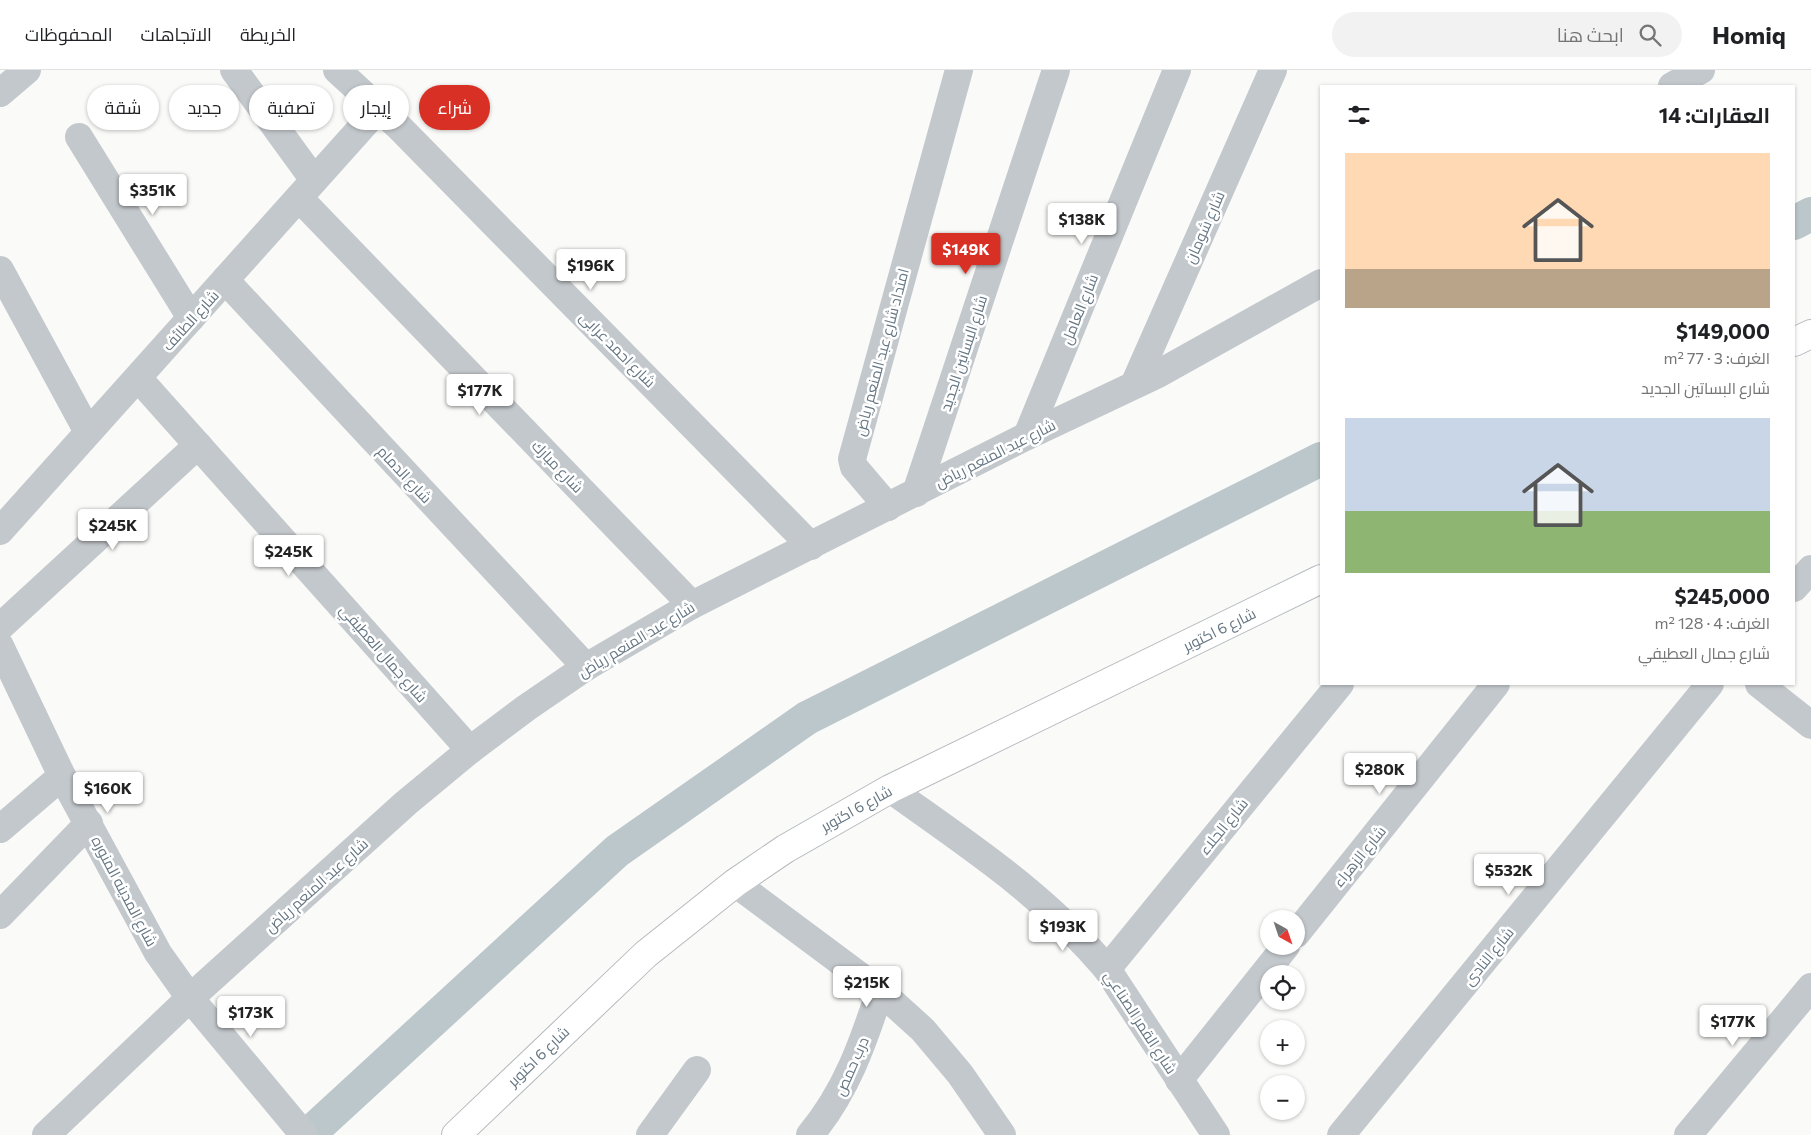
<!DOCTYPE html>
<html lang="ar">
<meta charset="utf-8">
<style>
:root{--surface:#fff;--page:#f2f2f2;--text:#202124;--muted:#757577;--line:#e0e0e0;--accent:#d93025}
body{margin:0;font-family:Commissioner,Cairo,sans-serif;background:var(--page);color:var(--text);direction:rtl;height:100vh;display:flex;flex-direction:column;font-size:19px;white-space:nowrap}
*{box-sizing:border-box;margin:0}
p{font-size:16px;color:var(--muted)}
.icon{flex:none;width:28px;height:28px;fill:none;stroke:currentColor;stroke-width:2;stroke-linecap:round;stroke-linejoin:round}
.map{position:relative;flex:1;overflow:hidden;direction:ltr}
.side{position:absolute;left:1320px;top:15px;width:475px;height:600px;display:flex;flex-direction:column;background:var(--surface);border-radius:0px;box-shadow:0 1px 4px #0004;direction:rtl}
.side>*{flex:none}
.banner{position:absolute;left:15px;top:15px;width:475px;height:45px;direction:rtl;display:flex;gap:10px}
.needle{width:32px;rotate:140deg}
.fabs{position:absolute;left:1260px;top:840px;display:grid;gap:10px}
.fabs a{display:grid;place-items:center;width:45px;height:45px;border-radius:50%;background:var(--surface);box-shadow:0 1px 4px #0004;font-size:25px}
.price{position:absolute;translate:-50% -42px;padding:0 11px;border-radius:5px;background:#fff;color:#222;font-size:16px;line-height:32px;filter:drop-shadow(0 1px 2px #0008)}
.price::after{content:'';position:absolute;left:50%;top:30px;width:15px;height:11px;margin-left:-8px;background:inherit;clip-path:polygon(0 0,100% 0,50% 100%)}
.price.on{background:var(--accent);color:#fff}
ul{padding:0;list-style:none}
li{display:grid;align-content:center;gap:10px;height:265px;padding:0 25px}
li span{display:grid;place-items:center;height:155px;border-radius:0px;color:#555}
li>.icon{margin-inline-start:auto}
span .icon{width:90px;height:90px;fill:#fffc;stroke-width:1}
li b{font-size:21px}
h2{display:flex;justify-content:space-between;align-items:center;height:60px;padding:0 25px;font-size:21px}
.chip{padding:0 18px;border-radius:22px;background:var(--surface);box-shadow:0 1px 4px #0004;font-size:18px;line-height:45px}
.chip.on{background:var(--accent);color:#fff}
header{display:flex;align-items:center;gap:30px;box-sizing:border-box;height:70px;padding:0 25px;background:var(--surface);border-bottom:1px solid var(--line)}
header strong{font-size:24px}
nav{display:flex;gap:28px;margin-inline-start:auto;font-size:18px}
.search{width:350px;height:45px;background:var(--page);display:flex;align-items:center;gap:12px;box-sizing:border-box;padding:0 18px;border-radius:28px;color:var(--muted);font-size:19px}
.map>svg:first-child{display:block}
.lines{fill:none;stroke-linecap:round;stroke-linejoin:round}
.canal{stroke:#bbc7cb;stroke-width:34}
.major-casing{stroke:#b5babe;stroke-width:30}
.minor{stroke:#c3c8cc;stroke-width:28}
.major{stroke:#fff;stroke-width:28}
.labels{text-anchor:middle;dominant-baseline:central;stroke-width:5;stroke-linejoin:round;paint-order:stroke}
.street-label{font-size:15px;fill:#657683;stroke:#fff}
</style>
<header>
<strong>Homiq</strong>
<div class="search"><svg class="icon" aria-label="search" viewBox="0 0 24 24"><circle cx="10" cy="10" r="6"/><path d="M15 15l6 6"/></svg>ابحث هنا</div>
<nav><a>الخريطة</a><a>الاتجاهات</a><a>المحفوظات</a></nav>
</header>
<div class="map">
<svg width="1811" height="1065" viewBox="0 0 1811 1065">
<rect width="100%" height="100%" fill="#fafaf8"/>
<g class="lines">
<g class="canal">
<path d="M 1794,153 L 1811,144"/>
<path d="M 308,1065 L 617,781 L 807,648 L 1321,389"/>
</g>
<g class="major-casing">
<g id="major">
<path d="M 1794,272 L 1811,264"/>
<path d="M 456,1065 L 646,884 L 735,813 L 785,779 L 890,719 L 1321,509"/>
</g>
</g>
<g class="minor">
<path d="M 234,0 L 314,110"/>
<path d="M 337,0 L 399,57 L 811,476"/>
<path d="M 1672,16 L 1701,0"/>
<path d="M 0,23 L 27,0"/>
<path d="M 79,67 L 191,248"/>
<path d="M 299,128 L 692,535"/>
<path d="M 0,200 L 88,362"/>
<path d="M 225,210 L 586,597"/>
<path d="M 138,308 L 470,680"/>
<path d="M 1134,315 L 1273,0"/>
<path d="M 1027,366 L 1177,0"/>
<path d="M 916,423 L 1056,0"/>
<path d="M 888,437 L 854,397 L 852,389 L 959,0"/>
<path d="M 0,461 L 379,38"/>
<path d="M 1794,518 L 1811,499"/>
<path d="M 0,557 L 198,375"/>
<path d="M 0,576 L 62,706 L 158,883 L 190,928 L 304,1065"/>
<path d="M 1759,614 L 1811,655"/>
<path d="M 890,719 C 968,775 1044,824 1107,899 L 1216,1065"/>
<path d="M 0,759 L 62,706"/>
<path d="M 735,813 L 880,921 L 923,960 L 960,1004 L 1002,1065"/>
<path d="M 0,845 L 89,753"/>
<path d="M 1296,864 L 1496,614"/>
<path d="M 1107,899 L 1340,614"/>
<path d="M 1179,1010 L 1286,876"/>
<path d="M 46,1065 L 190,928 L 406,733 L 470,680 L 526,638 L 586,597 L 692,535 L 1027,366 L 1158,304 L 1321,213"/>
<path d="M 650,1065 L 697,1000"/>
<path d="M 810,1065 C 846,1022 863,973 880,921"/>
<path d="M 1341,1065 L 1710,614"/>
<path d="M 1688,1065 L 1811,917"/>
</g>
<use href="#major" class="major"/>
</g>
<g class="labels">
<g class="street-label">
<text transform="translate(1204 157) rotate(-66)">شارع شومان</text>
<text transform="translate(1079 239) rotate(-68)">شارع العامل</text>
<text transform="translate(190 250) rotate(-48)">شارع الطائف</text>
<text transform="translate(618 279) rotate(45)">شارع احمد عرابى</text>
<text transform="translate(881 282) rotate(-75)">امتداد شارع عبد المنعم رياض</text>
<text transform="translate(963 283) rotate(-72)">شارع البساتين الجديد</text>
<text transform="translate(995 383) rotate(-27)">شارع عبد المنعم رياض</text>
<text transform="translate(558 396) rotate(46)">شارع مبارك</text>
<text transform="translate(405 404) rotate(47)">شارع الدمام</text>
<text transform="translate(1219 559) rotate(-26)">شارع 6 اكتوبر</text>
<text transform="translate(636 569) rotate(-31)">شارع عبد المنعم رياض</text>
<text transform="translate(384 583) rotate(49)">شارع جمال العطيفي</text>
<text transform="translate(856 738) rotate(-29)">شارع 6 اكتوبر</text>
<text transform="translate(1223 756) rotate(-51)">شارع الجلاء</text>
<text transform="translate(1359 786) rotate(-51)">شارع الزهراء</text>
<text transform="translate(316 815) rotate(-42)">شارع عبد المنعم رياض</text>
<text transform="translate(125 821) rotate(62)">شارع المدينه المنوره</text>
<text transform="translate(1488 886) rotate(-51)">شارع النادى</text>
<text transform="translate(1141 952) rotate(57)">شارع القمر الصناعي</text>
<text transform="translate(538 986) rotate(-44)">شارع 6 اكتوبر</text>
<text transform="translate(851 996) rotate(-66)">درب حمص</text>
</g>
</g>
</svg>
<div class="fabs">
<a><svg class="needle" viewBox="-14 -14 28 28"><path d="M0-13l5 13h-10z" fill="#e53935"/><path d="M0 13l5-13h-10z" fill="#757577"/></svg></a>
<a><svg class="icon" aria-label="locate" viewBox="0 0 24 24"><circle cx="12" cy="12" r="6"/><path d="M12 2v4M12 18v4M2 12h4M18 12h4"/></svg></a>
<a>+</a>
<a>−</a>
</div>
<b class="price" style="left:153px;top:146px">$351K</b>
<b class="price" style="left:1082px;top:175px">$138K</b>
<b class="price on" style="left:966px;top:205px">$149K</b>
<b class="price" style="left:591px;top:221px">$196K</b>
<b class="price" style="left:480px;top:346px">$177K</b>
<b class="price" style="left:113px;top:481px">$245K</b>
<b class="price" style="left:289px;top:507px">$245K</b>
<b class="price" style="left:1380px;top:725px">$280K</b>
<b class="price" style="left:108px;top:744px">$160K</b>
<b class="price" style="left:1509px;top:826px">$532K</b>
<b class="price" style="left:1063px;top:882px">$193K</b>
<b class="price" style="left:867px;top:938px">$215K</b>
<b class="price" style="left:251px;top:968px">$173K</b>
<b class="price" style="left:1733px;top:977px">$177K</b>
<div class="banner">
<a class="chip on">شراء</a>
<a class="chip">إيجار</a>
<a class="chip">تصفية</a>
<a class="chip">جديد</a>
<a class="chip">شقة</a>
</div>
<section class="side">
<h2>العقارات: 14<svg class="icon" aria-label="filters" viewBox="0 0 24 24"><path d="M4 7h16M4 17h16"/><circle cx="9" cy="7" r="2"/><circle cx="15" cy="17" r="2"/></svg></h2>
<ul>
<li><span style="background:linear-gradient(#ffd9b3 75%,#b9a48a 0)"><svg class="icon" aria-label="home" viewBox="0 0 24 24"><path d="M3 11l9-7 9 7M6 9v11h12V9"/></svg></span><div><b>$149,000</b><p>الغرف: 3 · 77 m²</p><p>شارع البساتين الجديد</p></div></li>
<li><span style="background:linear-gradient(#c9d6e8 60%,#8fb573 0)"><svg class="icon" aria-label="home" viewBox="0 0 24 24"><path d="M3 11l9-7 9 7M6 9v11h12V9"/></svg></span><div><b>$245,000</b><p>الغرف: 4 · 128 m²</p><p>شارع جمال العطيفي</p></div></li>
</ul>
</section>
</div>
